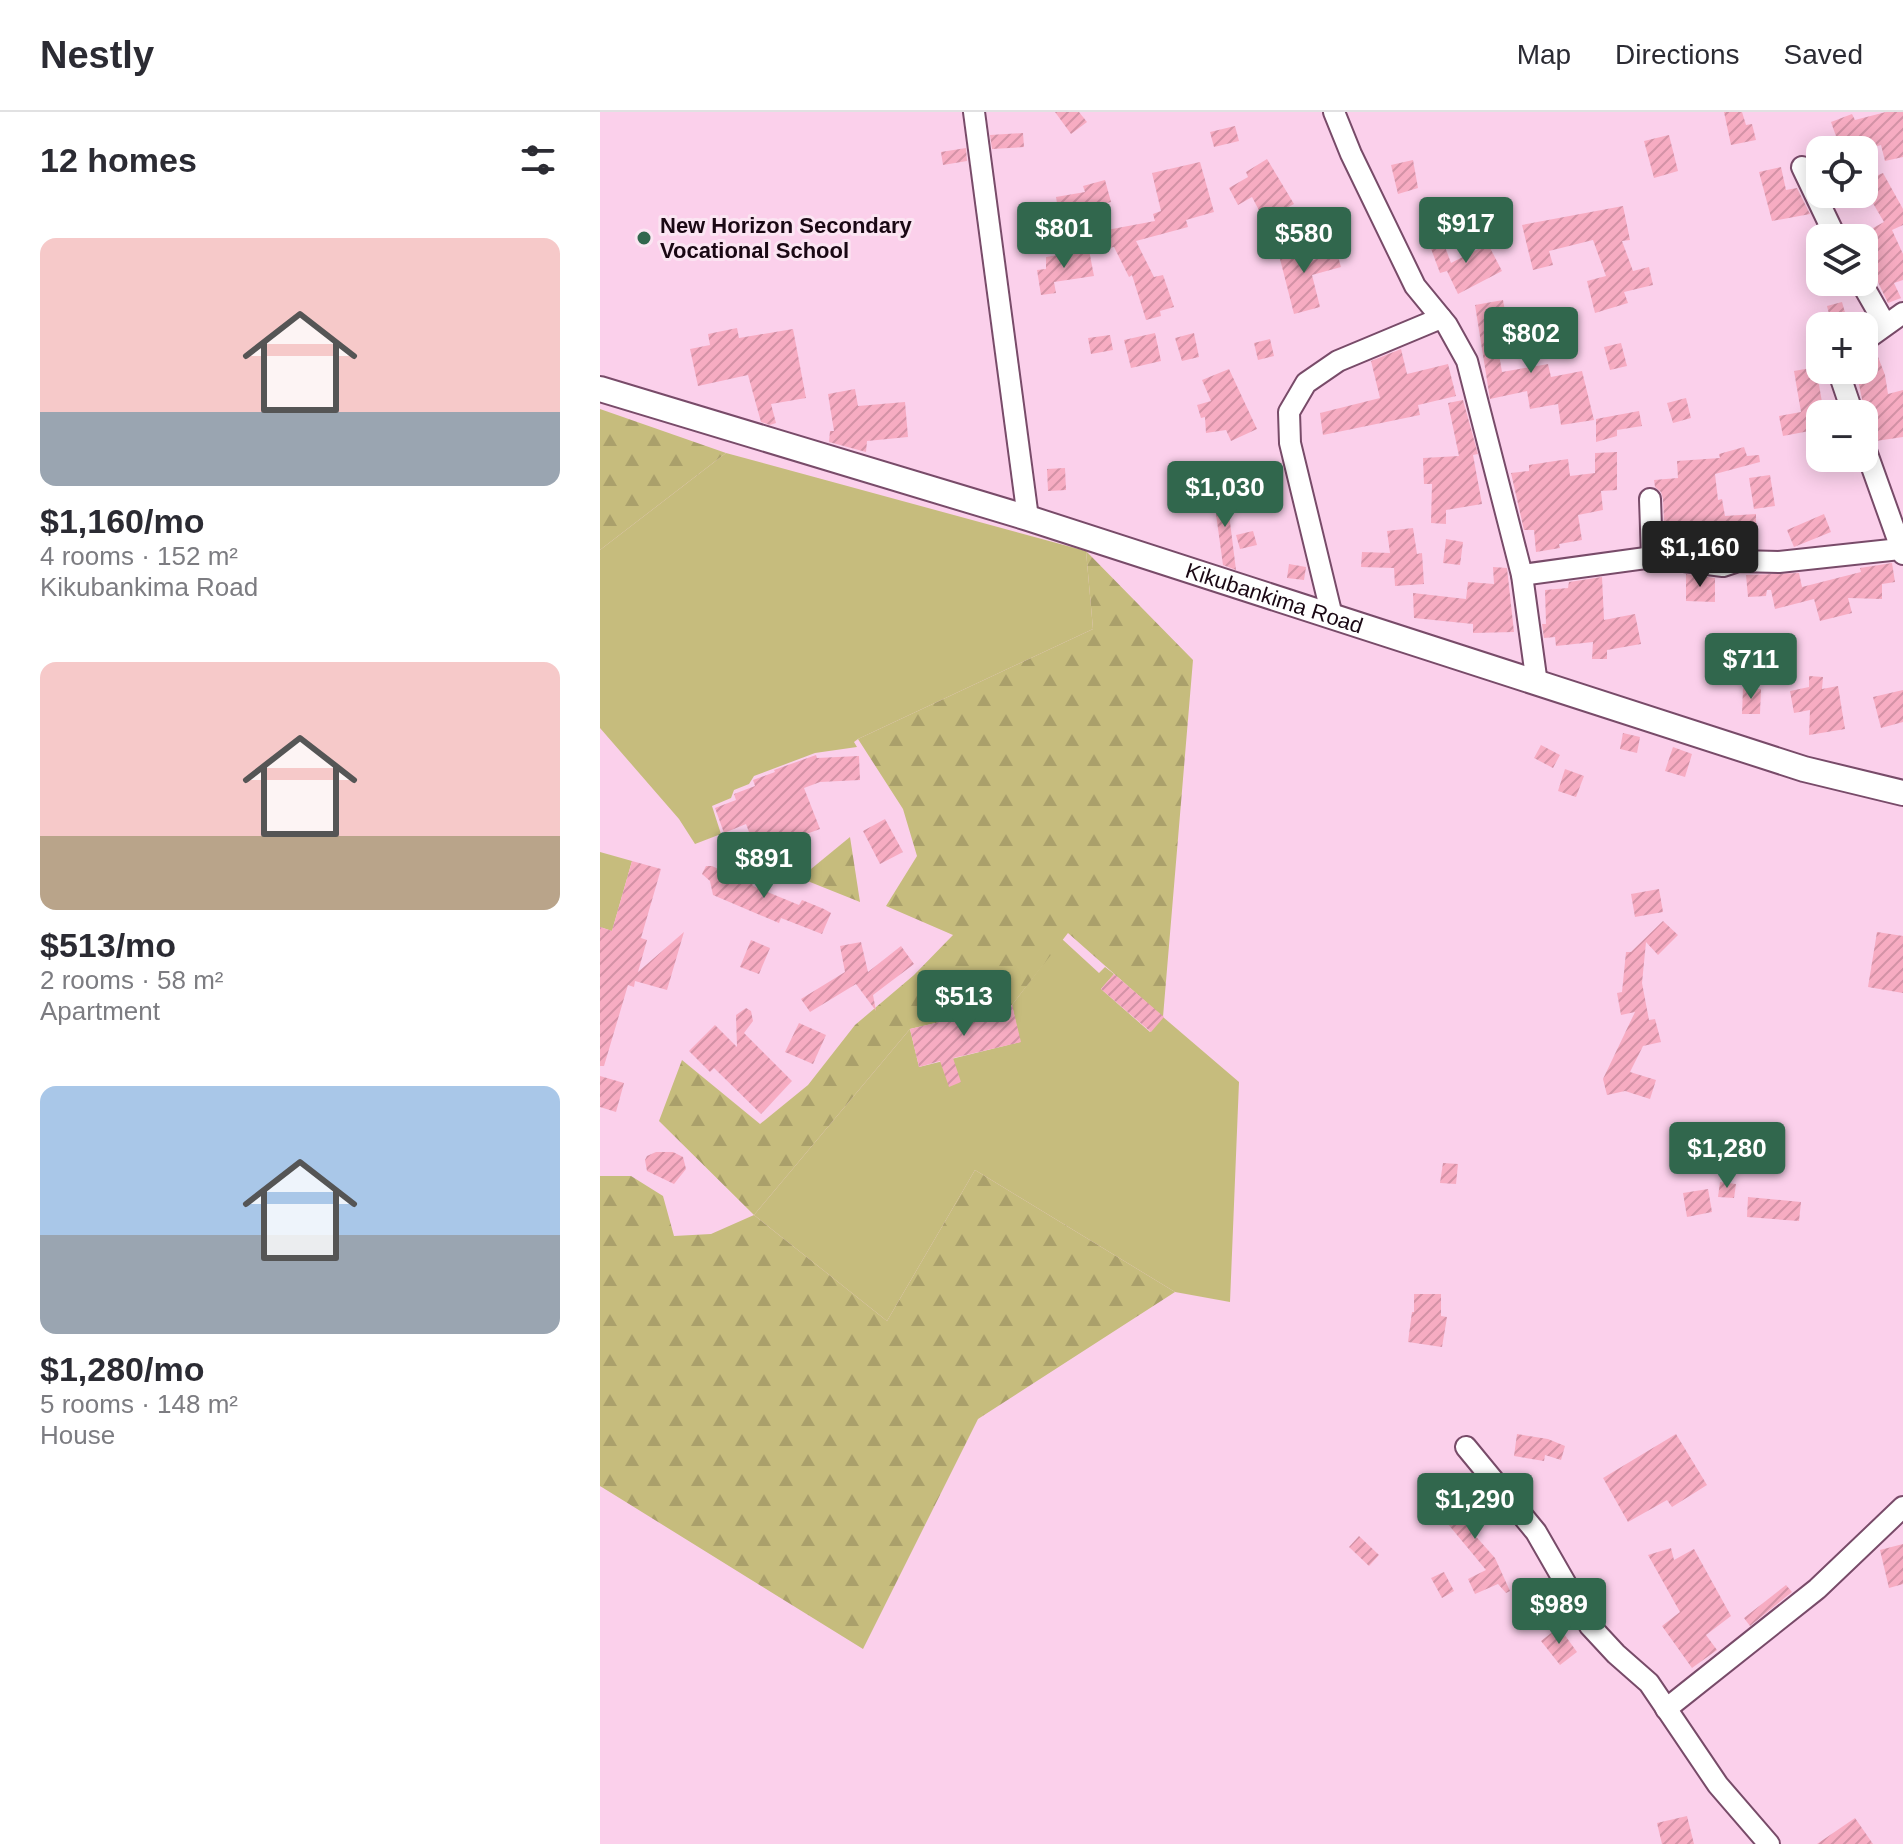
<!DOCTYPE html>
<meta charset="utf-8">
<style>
:root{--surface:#fff;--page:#f2f2f3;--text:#2b2b33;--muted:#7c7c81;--line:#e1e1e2;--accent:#31674d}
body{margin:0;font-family:Arial,sans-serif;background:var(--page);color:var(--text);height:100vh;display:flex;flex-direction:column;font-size:30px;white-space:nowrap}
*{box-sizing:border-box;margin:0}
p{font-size:26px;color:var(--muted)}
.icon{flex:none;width:44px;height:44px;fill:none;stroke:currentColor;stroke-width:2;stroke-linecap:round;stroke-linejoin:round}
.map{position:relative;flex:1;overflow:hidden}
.sheet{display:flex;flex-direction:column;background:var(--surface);width:600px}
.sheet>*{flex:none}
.tools{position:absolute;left:1206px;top:24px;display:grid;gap:16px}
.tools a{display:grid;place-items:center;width:72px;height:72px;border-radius:16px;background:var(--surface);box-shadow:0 4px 20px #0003;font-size:40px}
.price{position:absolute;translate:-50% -68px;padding:0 18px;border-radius:8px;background:var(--accent);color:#fff;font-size:26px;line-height:52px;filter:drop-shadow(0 2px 4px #0008)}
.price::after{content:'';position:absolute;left:50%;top:48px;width:24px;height:18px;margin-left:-12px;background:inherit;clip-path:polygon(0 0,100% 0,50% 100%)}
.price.selected{background:#222;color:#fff}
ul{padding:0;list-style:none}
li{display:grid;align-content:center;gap:16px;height:424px;padding:0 40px}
li span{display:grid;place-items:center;height:248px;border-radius:16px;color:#555}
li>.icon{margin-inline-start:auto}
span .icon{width:144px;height:144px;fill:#fffc;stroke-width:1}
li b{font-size:34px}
h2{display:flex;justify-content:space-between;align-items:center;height:96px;padding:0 40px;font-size:34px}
header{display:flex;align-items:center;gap:48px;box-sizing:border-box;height:112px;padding:0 40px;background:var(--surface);border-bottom:2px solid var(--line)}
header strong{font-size:38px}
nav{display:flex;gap:44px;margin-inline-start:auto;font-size:28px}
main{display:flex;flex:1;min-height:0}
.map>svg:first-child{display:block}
.grass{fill:#c6bc7d}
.forest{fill:url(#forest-firs)}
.building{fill:url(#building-hatch)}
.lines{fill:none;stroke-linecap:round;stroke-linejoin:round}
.minor-casing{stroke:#784b69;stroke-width:24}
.tertiary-casing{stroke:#784b69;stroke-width:28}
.minor{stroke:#fff;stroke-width:20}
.tertiary{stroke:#fff;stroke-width:24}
.poi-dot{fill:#31674d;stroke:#fbe5f2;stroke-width:3}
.labels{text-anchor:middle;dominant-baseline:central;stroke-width:6;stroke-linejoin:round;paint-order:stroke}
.poi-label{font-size:22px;font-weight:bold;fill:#1a0814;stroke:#fbe5f2;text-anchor:start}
.street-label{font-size:22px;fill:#1a0814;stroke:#fbe5f2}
</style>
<header>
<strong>Nestly</strong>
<nav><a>Map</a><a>Directions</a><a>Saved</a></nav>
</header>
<main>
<section class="sheet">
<h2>12 homes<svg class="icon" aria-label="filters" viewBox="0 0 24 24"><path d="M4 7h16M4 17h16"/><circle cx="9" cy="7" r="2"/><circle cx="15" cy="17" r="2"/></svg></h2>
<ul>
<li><span style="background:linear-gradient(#f6c9c9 70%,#9aa5b1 0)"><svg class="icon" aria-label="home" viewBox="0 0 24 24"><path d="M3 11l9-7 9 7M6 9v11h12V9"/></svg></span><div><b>$1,160/mo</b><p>4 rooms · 152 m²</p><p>Kikubankima Road</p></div></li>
<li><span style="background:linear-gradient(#f6c9c9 70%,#b9a48a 0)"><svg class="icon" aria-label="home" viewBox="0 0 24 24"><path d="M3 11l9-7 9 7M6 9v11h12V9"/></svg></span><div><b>$513/mo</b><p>2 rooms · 58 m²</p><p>Apartment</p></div></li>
<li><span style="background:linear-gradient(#a9c7e8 60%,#9aa5b1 0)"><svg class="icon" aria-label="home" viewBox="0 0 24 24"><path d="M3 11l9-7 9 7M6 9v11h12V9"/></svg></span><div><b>$1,280/mo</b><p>5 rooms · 148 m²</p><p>House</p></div></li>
</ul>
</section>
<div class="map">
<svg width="1303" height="1732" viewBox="0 0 1303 1732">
<defs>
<pattern id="forest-firs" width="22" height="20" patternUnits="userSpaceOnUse" patternTransform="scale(2)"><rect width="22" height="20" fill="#c6bc7d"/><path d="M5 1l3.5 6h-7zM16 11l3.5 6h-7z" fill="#aaa06b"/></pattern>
<pattern id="building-hatch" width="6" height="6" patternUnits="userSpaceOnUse" patternTransform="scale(2)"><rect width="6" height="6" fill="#f7acc2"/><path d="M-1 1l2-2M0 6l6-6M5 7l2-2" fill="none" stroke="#d392a6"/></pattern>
</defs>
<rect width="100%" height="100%" fill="#fbd0eb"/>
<g class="grass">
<path d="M 126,341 L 486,439 L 493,517 L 258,627 L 254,630 L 257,635 L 215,641 L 154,664 L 149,672 L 134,678 L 131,686 L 112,694 L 121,722 L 95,732 L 79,707 L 0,616 L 0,438 Z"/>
<path d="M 0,740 L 32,749 L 12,819 L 0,815 Z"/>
<path d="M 462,827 L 499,861 L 505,855 L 514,862 L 501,877 L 550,920 L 563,905 L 639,970 L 630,1190 L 575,1180 L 375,1058 L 287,1209 L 154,1103 L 310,917 L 319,955 L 420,930 L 412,893 Z"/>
</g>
<g class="forest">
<path d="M 0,297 L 126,341 L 0,438 Z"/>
<path d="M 486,439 L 593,548 L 563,905 L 468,821 L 412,893 L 310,917 L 154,1103 L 287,1209 L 375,1058 L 575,1180 L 378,1307 L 263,1537 L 0,1374 L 0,1064 L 31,1064 L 63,1084 L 74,1124 L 111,1122 L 154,1103 L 59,1009 L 82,948 L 160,1012 L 208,973 L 255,913 L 314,863 L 353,823 L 286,794 L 317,744 L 303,697 L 258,627 L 493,517 Z"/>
<path d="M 250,725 L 260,790 L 200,766 Z"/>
</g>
<g class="building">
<path d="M 455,0 L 479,0 L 487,10 L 471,22 Z"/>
<path d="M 1124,0 L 1142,0 L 1146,13 L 1152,12 L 1156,28 L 1131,33 Z"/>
<path d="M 1286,0 L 1303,0 L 1303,45 L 1285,49 L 1281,33 L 1271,36 L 1270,33 L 1257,38 L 1213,38 L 1237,27 L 1231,10 L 1252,2 L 1255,8 Z"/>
<path d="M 635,14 L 639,29 L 614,35 L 610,20 Z"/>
<path d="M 423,21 L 424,35 L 392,37 L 390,23 Z"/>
<path d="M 1069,23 L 1078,59 L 1054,66 L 1044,29 Z"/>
<path d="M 366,36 L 367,49 L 343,53 L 341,40 Z"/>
<path d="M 667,47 L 694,92 L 664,108 L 652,85 L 638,93 L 629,76 L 648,65 L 646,60 Z"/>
<path d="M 813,48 L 818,76 L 798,82 L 791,53 Z"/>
<path d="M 600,50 L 614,100 L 586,108 L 588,115 L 536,129 L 554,165 L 563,163 L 574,195 L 560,199 L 561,204 L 546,208 L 532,163 L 529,165 L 514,135 L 499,138 L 496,120 L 555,109 L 553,102 L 561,99 L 552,61 Z"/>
<path d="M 1181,55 L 1186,78 L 1197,76 L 1210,102 L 1172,109 L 1159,60 Z"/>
<path d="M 1283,61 L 1303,97 L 1303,113 L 1292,118 L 1303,142 L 1303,168 L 1294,171 L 1301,186 L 1288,191 L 1264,141 L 1264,121 L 1284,110 L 1271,88 L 1269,89 L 1264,69 Z"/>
<path d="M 505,68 L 511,90 L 459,103 L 456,85 L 485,80 L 483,74 Z"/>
<path d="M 1023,94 L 1030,128 L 1022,129 L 1033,159 L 1049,155 L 1053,173 L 1024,180 L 1028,191 L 995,201 L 987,169 L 1006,164 L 993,128 L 949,139 L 953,153 L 933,158 L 922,113 Z"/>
<path d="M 841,124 L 851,151 L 888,132 L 902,159 L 858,182 L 847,159 L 840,161 L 830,134 L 830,128 Z"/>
<path d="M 707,129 L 713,148 L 737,141 L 741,155 L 712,163 L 720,195 L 694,202 L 678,139 Z"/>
<path d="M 489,138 L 494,164 L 454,170 L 456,181 L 441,183 L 437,158 L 446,157 L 446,145 Z"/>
<path d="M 903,188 L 906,205 L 893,207 L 902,260 L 948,252 L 951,265 L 982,259 L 994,308 L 961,313 L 958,292 L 930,297 L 927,279 L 890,287 L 875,193 Z"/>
<path d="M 1242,190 L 1248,211 L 1232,214 L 1227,194 Z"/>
<path d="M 137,216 L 139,226 L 193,217 L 206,286 L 171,292 L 176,311 L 170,313 L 161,310 L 148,263 L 98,274 L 90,237 L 110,233 L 108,222 Z"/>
<path d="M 555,221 L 561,249 L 531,256 L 524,228 Z"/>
<path d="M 594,221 L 599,245 L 582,249 L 575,226 Z"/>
<path d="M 510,223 L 513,238 L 491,242 L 488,226 Z"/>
<path d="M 670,227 L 674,244 L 658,248 L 654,231 Z"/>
<path d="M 1021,231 L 1027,254 L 1010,258 L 1004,235 Z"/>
<path d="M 801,237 L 807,262 L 848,252 L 856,284 L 818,293 L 820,303 L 723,323 L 720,301 L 780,286 L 771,249 Z"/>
<path d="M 1275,237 L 1285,263 L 1288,282 L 1303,278 L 1303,325 L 1276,329 L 1269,321 L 1256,258 L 1264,258 L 1264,242 Z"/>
<path d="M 1216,255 L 1223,296 L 1236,293 L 1239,302 L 1220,302 L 1220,317 L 1183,324 L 1179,304 L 1201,300 L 1194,259 Z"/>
<path d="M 629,257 L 657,317 L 631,329 L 626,318 L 606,321 L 605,305 L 601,306 L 597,293 L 611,289 L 602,268 Z"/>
<path d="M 255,277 L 258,294 L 305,290 L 308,325 L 267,329 L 266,340 L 229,330 L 230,319 L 234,319 L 228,282 Z"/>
<path d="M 1086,286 L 1091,306 L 1073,311 L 1067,291 Z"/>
<path d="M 863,288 L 878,342 L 873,343 L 882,392 L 846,398 L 846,412 L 831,411 L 832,372 L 824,372 L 823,346 L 859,344 L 848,291 Z"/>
<path d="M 1039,299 L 1042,314 L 1017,318 L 1017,324 L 996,330 L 996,307 Z"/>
<path d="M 1144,335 L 1147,344 L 1159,343 L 1160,350 L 1115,362 L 1118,388 L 1122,387 L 1125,404 L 1156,402 L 1156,427 L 1134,427 L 1134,437 L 1124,440 L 1065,433 L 1063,387 L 1061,380 L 1055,375 L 1054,368 L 1078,366 L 1077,349 L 1120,346 L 1119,342 Z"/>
<path d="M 1017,340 L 1017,378 L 1001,379 L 1003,398 L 978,403 L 982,428 L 959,432 L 960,436 L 936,440 L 934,418 L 924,418 L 911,361 L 929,359 L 929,353 L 968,347 L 970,364 L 995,361 L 995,341 Z"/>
<path d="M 465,356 L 466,378 L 448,379 L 447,357 Z"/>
<path d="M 1170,363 L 1175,394 L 1154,397 L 1149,366 Z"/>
<path d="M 626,378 L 636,458 L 623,453 L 613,380 Z"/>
<path d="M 1224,402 L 1231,420 L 1194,435 L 1187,418 Z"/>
<path d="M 813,416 L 817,442 L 822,441 L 824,472 L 795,474 L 794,456 L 761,455 L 762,440 L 790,441 L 787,419 Z"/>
<path d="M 653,419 L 657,433 L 640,437 L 636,423 Z"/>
<path d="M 846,427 L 863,430 L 860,453 L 843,451 Z"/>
<path d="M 1292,451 L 1295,470 L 1282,472 L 1282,487 L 1248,486 L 1252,501 L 1220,509 L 1214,487 L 1175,497 L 1171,478 L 1167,478 L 1166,484 L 1148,485 L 1146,463 L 1199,461 L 1202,475 L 1261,460 L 1260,456 Z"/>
<path d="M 689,452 L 706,455 L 704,468 L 687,466 Z"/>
<path d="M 893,455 L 907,456 L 914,520 L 873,521 L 873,512 L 814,506 L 813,481 L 866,487 L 868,470 L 894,472 Z"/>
<path d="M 1086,462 L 1115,466 L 1115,490 L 1086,489 Z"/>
<path d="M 1002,465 L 1004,508 L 1035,502 L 1041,532 L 1007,538 L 1007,547 L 992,547 L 993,530 L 956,534 L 955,525 L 944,526 L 942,512 L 946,512 L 945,478 L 968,476 L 969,470 Z"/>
<path d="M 1209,564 L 1223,565 L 1222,577 L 1238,574 L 1245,617 L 1209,623 L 1210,598 L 1194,601 L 1190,579 L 1209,575 Z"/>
<path d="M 1143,576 L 1161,577 L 1160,602 L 1142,602 Z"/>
<path d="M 1303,578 L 1303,610 L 1281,616 L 1273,585 Z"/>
<path d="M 1023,621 L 1040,625 L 1037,641 L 1020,637 Z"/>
<path d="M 941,633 L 960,643 L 953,656 L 934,646 Z"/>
<path d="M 1073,635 L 1092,642 L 1085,665 L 1065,659 Z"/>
<path d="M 216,643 L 217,646 L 259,644 L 260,668 L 220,670 L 204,676 L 220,717 L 198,725 L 200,730 L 158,744 L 146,712 L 124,721 L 115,696 L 136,688 L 134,682 L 155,674 L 153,668 L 175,660 L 174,658 Z"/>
<path d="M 965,657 L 984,664 L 976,685 L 958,679 Z"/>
<path d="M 285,707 L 303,740 L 280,752 L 263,719 Z"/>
<path d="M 32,749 L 61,757 L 41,826 L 47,828 L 38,860 L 84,820 L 67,878 L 35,869 L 34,875 L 28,873 L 4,954 L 0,954 L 0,815 L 12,819 Z"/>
<path d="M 106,754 L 112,754 L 129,762 L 146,755 L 153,774 L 199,793 L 202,788 L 224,797 L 231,801 L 222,822 L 181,806 L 179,811 L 113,783 L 110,769 L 102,762 Z"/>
<path d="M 1059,777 L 1063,800 L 1035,805 L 1031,782 Z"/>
<path d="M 1063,809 L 1078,823 L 1058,843 L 1046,830 L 1042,871 L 1049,908 L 1055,907 L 1061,930 L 1043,934 L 1030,960 L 1056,968 L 1050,987 L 1025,979 L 1007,983 L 1003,967 L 1035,900 L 1021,903 L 1017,881 L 1022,880 L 1026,840 L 1031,840 Z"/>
<path d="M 1277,820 L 1303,824 L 1303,881 L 1268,875 Z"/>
<path d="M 151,828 L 170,836 L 159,862 L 140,855 Z"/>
<path d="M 261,830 L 268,860 L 301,834 L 314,852 L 273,883 L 276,899 L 256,872 L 210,900 L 201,887 L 245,860 L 240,834 Z"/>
<path d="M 514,862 L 564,905 L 551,920 L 501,877 Z"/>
<path d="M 412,893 L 421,930 L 353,946 L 361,970 L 349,975 L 340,949 L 319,955 L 310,917 Z"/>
<path d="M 146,896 L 151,899 L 153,909 L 144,921 L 192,969 L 161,1002 L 114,956 L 110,960 L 89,939 L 115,913 L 137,935 L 136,903 Z"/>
<path d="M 199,911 L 226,923 L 213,952 L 185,940 Z"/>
<path d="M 0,964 L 24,971 L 16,1000 L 0,995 Z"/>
<path d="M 56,1040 L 73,1040 L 83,1045 L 86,1057 L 74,1072 L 47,1059 L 45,1048 L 47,1044 Z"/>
<path d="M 843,1051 L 858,1052 L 856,1072 L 840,1071 Z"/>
<path d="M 1120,1070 L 1136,1072 L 1134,1086 L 1118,1085 Z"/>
<path d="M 1108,1077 L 1112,1100 L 1087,1105 L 1083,1081 Z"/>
<path d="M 1148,1085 L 1201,1090 L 1199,1109 L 1147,1105 Z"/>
<path d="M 814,1182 L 841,1182 L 841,1204 L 847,1205 L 842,1235 L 808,1230 L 812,1200 L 814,1200 Z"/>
<path d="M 917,1322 L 948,1327 L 965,1334 L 961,1348 L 945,1343 L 944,1349 L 914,1344 Z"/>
<path d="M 1076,1322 L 1107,1373 L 1072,1395 L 1067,1388 L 1028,1410 L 1003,1366 Z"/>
<path d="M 857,1383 L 871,1400 L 886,1389 L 895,1402 L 872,1420 L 895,1446 L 910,1479 L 906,1481 L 898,1472 L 875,1482 L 868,1467 L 886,1458 L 838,1400 Z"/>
<path d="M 759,1424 L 779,1443 L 769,1454 L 749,1435 Z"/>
<path d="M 1303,1432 L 1303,1472 L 1289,1476 L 1280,1438 Z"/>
<path d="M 1071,1436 L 1074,1448 L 1094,1437 L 1131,1504 L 1106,1523 L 1117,1538 L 1092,1556 L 1062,1514 L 1080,1500 L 1048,1443 Z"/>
<path d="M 844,1460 L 854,1479 L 842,1486 L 831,1466 Z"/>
<path d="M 1186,1473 L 1192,1480 L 1150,1514 L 1144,1506 Z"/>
<path d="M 959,1515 L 977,1540 L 960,1553 L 941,1529 Z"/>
<path d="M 1087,1704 L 1094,1732 L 1062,1732 L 1057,1711 Z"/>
<path d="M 1255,1706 L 1273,1732 L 1217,1732 Z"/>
</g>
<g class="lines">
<g class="minor-casing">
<g id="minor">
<path d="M 374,0 L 428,406"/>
<path d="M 734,0 L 751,42 L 815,174 L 847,213 L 867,249 L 922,463 L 937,572"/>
<path d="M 1202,55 L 1236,126"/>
<path d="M 1261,170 L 1285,212"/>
<path d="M 1264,229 L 1303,201"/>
<path d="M 1238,258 L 1253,302"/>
<path d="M 1264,333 L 1303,442"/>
<path d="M 1050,387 L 1052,445"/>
<path d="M 922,463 L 1053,445 L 1123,454 L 1138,449 L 1179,450 L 1300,437"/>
<path d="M 732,504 L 690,331 L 689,300 L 706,271 L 738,249 L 841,206"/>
<path d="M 866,1335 L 936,1420 L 990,1514 L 1016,1542 L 1049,1571 L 1118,1673 L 1169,1732"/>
<path d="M 1066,1597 L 1217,1477 L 1303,1395"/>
</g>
</g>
<g class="tertiary-casing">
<g id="tertiary">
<path id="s1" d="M 0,277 L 428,406 L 1204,657 L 1303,681"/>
</g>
</g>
<use href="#minor" class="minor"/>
<use href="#tertiary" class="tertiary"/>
</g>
<circle class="poi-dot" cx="44" cy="126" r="8"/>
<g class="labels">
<g class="poi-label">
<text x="60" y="113">New Horizon Secondary<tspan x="60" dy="25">Vocational School</tspan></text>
</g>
<g class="street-label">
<text stroke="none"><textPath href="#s1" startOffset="706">Kikubankima Road</textPath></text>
</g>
</g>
</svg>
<div class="tools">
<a><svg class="icon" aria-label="locate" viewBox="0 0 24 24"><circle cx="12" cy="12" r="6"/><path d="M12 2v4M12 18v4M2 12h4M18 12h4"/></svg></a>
<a><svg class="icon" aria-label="layers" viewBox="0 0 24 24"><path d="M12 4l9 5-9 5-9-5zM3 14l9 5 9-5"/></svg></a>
<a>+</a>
<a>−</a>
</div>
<b class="price" style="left:866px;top:153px">$917</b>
<b class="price" style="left:464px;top:158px">$801</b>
<b class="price" style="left:704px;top:163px">$580</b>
<b class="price" style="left:931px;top:263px">$802</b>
<b class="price" style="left:625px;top:417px">$1,030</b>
<b class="price selected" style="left:1100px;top:477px">$1,160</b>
<b class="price" style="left:1151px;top:589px">$711</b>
<b class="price" style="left:164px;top:788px">$891</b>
<b class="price" style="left:364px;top:926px">$513</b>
<b class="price" style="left:1127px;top:1078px">$1,280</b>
<b class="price" style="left:875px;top:1429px">$1,290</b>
<b class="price" style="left:959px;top:1534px">$989</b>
</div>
</main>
